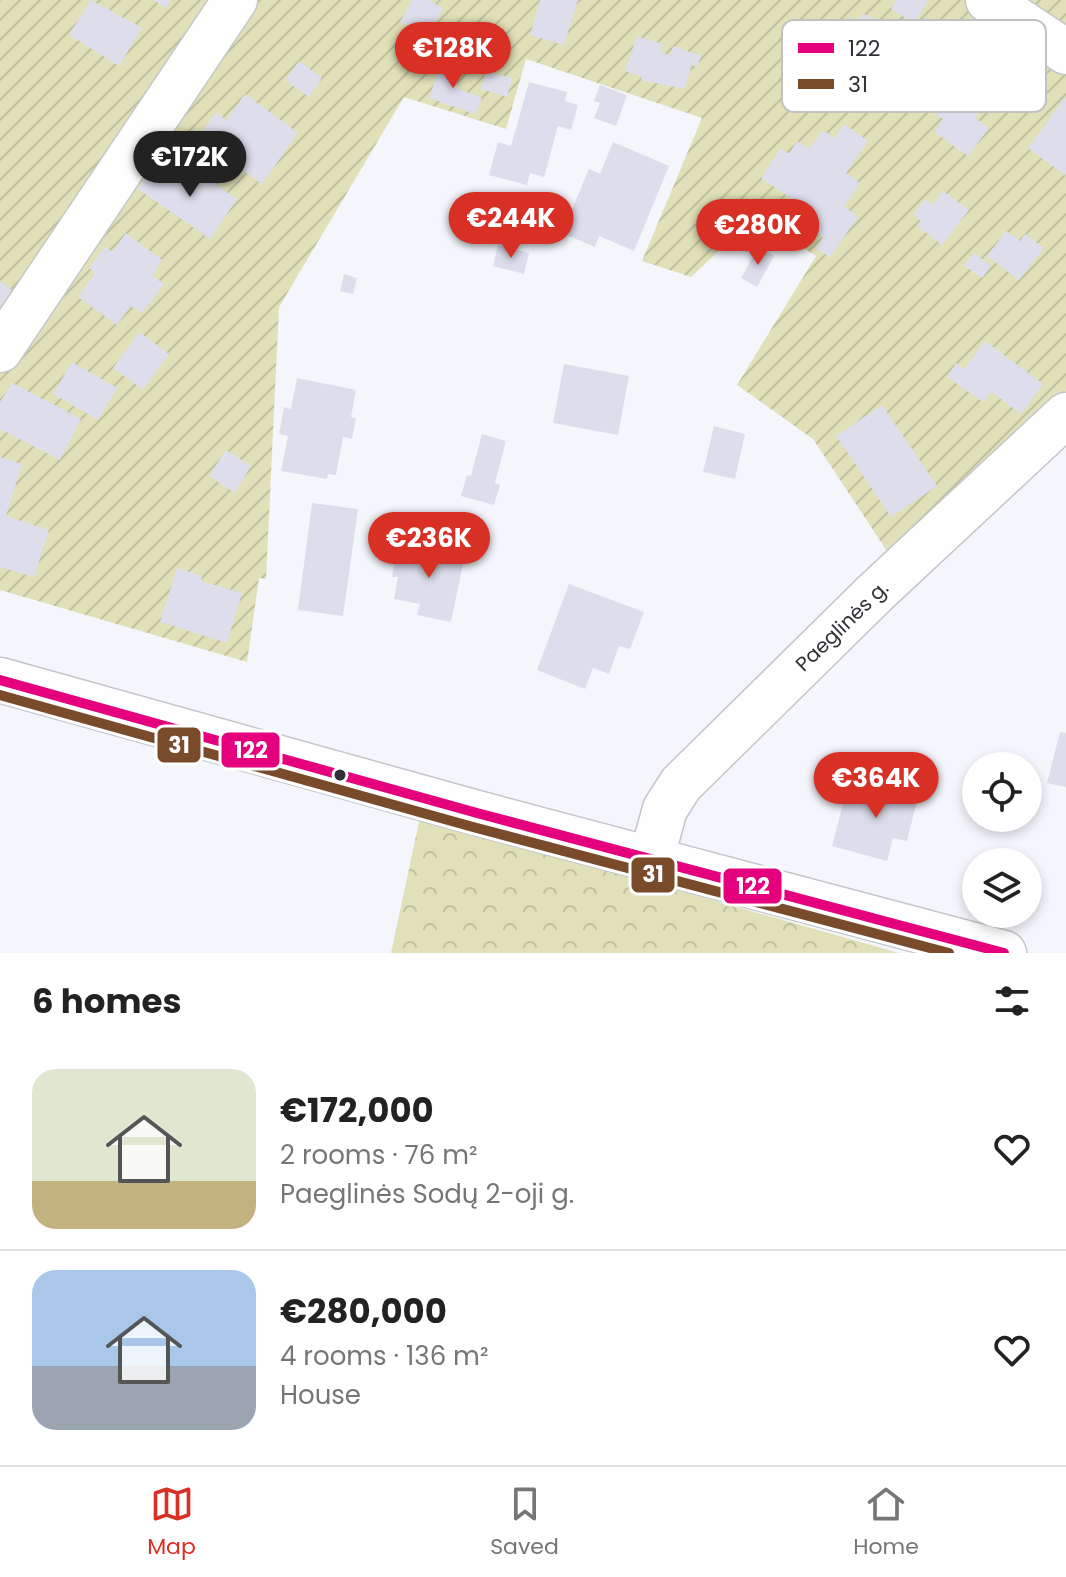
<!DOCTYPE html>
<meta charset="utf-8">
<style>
:root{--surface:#fff;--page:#f2f2f2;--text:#222;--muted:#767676;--line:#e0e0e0;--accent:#d93025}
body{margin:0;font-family:Poppins,sans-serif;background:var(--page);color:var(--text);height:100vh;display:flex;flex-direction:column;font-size:30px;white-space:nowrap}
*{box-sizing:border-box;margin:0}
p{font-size:26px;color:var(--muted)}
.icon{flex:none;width:44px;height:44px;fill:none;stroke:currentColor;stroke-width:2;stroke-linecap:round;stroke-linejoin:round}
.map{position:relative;height:953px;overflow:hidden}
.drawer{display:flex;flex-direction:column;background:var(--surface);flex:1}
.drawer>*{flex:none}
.tools{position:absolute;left:962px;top:752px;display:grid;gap:16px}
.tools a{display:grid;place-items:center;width:80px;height:80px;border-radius:50%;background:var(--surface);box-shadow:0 4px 12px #0003;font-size:40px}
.price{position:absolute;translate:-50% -68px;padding:0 18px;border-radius:28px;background:var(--accent);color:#fff;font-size:26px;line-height:52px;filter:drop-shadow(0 2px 4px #0008)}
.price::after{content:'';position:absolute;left:50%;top:48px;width:24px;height:18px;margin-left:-12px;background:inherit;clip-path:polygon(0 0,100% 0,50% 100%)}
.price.on{background:#222;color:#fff}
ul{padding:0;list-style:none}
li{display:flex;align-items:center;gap:24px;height:200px;padding:0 32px}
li+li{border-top:2px solid var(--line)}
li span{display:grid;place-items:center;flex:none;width:224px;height:160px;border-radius:24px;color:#555}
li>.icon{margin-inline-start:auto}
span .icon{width:96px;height:96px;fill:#fffc;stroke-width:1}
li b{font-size:34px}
h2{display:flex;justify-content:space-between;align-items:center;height:96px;padding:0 32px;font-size:34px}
.tab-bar{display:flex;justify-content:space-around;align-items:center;height:112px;border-top:2px solid var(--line);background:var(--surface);font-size:22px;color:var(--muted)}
.tab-bar a{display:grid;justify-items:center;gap:4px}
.tab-bar .on{color:var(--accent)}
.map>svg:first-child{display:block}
.forest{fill:url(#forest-crowns)}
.garden{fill:url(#garden-furrows)}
.building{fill:#ddddec}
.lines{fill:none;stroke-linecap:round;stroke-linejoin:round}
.minor-casing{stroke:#c5c6cb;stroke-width:47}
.minor{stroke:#fefeff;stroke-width:44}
.bus-1-casing{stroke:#fff;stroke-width:16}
.bus-2-casing{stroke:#fff;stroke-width:16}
.bus-1{stroke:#e5007d;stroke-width:10}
.bus-2{stroke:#7a4b2a;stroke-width:10}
.bus-dot{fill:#303036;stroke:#fff;stroke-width:3}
.labels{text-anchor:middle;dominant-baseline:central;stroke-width:6;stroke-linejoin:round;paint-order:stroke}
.street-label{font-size:20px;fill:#303036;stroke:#fff}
.key{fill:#fff;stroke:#c1c1c3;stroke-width:2}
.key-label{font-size:22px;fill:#303036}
.line-badge{stroke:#fff;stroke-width:3}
.badge-label{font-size:22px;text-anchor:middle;font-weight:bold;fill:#fff}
</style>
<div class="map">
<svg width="1066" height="953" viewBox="0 0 1066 953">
<defs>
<pattern id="forest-crowns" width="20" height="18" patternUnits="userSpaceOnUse" patternTransform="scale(2)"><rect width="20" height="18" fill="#e0e1b8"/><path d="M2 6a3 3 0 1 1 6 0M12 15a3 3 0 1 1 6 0" fill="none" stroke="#c0c19f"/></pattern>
<pattern id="garden-furrows" width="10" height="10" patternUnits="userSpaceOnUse" patternTransform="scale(2)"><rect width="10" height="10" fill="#e0e1b8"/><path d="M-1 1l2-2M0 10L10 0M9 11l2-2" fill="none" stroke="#c0c19f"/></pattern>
</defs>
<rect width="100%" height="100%" fill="#f5f6fc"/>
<path class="forest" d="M 420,817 L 899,953 L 391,953 Z"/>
<path class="garden" d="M 0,0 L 1066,0 L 1066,433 L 908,583 L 813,439 L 737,385 L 816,256 L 755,217 L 691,277 L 642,261 L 702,118 L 526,59 L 506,129 L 404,97 L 279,307 L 266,579 L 259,578 L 247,662 L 0,590 Z"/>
<g class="building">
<path d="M 91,0 L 142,28 L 119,66 L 69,35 Z"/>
<path d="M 153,0 L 171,0 L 166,8 Z"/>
<path d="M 412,0 L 428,0 L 443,8 L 428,36 L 400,22 Z"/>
<path d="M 540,0 L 578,0 L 564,45 L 530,35 Z"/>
<path d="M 896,0 L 928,0 L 914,23 L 891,9 Z"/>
<path d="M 863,13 L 884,26 L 859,66 L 838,53 Z"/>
<path d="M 637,36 L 663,44 L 660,52 L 671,55 L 673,46 L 701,56 L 697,67 L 692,65 L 684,89 L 641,80 L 642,76 L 625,71 Z"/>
<path d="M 299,61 L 322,78 L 309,97 L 285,80 Z"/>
<path d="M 442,61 L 460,67 L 453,87 L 482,98 L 475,114 L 429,98 Z"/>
<path d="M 486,71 L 512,78 L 507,97 L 481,89 Z"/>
<path d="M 529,82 L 567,92 L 565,101 L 578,105 L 571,130 L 558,126 L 544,177 L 530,173 L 527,185 L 489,175 L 498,142 L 511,146 Z"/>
<path d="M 600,85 L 627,95 L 616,126 L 594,118 L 600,103 L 594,101 Z"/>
<path d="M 940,85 L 979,113 L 975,118 L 989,128 L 968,156 L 934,132 L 943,119 L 924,105 Z"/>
<path d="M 245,94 L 298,133 L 262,184 L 197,139 L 216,112 L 226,120 Z"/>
<path d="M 1066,96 L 1066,176 L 1028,148 Z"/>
<path d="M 844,124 L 868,141 L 846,173 L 860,183 L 844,206 L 858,217 L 830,257 L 816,248 L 823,237 L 807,226 L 815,215 L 761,178 L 781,148 L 789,154 L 797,141 L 809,149 L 823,130 L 834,138 Z"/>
<path d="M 613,142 L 669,166 L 634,251 L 599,236 L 595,247 L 562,233 L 589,169 L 600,174 Z"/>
<path d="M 155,165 L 180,183 L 191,167 L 237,199 L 210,239 L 138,189 Z"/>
<path d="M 943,191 L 969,210 L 942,245 L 917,226 L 921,221 L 913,215 L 925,199 L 933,205 Z"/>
<path d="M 1006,231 L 1020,241 L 1025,234 L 1044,248 L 1019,280 L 987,256 Z"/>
<path d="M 126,233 L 162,260 L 152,275 L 164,284 L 142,313 L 131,306 L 117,325 L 78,297 L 95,273 L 89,268 L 105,247 L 112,252 Z"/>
<path d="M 498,245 L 529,253 L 524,274 L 493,266 Z"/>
<path d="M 759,247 L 774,256 L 757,287 L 741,278 Z"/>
<path d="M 974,253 L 991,266 L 982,278 L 964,265 Z"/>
<path d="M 344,274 L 357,278 L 353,294 L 340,291 Z"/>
<path d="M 0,281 L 12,290 L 0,306 Z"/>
<path d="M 139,332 L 169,354 L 143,390 L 113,368 Z"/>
<path d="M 985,341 L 1043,384 L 1021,414 L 991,392 L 983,402 L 947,377 L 956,363 L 964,369 Z"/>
<path d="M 72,362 L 117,388 L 98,420 L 53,394 Z"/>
<path d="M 564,364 L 629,376 L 618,435 L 553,423 Z"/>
<path d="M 297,378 L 356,390 L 351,417 L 356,418 L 352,439 L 343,437 L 336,475 L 328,474 L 327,479 L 281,471 L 288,436 L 279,434 L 284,407 L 291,409 Z"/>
<path d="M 12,383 L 81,419 L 60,460 L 0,429 L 0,402 Z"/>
<path d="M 882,405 L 937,486 L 891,517 L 836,436 Z"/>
<path d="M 714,426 L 745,434 L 735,479 L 703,472 Z"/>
<path d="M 482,434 L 506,441 L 495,483 L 500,485 L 494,505 L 461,496 L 467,475 L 471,476 Z"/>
<path d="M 226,450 L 251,466 L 235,493 L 209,476 Z"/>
<path d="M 0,457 L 22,464 L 6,516 L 49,530 L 34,577 L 0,567 Z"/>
<path d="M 312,503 L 358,509 L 343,616 L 298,610 Z"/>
<path d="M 405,541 L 465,554 L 451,622 L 417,615 L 420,604 L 394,599 L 398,577 L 392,577 L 395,562 L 401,564 Z"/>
<path d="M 177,568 L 202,576 L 201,581 L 242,593 L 227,643 L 160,622 Z"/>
<path d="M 569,584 L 644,612 L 630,649 L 619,646 L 609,674 L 593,668 L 585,689 L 537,670 Z"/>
<path d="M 1060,732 L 1066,733 L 1066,787 L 1047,783 Z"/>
<path d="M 884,780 L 920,789 L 907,841 L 893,838 L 887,861 L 832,846 L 847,788 L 879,796 Z"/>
</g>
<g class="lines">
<g class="minor-casing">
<g id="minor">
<path d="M 988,0 L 1066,52"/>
<path d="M 0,350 L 235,0"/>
<path d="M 0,680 L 477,813 L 1004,953"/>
<path d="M 651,860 L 665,809 L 681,784 L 875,593 L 1066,415"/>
</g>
</g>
<use href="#minor" class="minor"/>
<g class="bus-1-casing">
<path id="bus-1" d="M 0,680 L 477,813 L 1004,953"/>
</g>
<g class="bus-2-casing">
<path id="bus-2" d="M 0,695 L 473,827 L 949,953"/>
</g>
<use href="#bus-1" class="bus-1"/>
<use href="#bus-2" class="bus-2"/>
</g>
<circle class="bus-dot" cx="340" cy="775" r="7"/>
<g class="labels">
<g class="street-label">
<text transform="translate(842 626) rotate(-44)">Paeglinės g.</text>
</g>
</g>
<rect x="782" y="20" width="264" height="92" rx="12" class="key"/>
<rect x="798" y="43" width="36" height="10" fill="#e5007d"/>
<rect x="798" y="79" width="36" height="10" fill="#7a4b2a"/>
<g class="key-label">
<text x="848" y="56">122</text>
<text x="848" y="92">31</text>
</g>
<g class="line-badge">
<rect x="156" y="726" width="46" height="38" rx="8" fill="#7a4b2a"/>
<rect x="220" y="731" width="61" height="38" rx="8" fill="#e5007d"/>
<rect x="630" y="856" width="46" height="38" rx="8" fill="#7a4b2a"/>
<rect x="722" y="867" width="61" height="38" rx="8" fill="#e5007d"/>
</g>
<g class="badge-label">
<text x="179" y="753">31</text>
<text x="251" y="758">122</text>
<text x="653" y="882">31</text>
<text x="753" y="894">122</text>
</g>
</svg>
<div class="tools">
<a><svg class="icon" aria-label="locate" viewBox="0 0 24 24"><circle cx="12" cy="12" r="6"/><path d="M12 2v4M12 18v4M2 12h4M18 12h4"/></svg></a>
<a><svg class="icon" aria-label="layers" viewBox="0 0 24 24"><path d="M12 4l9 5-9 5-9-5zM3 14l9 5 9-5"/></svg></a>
</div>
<b class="price" style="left:453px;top:90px">€128K</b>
<b class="price on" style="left:190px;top:199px">€172K</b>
<b class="price" style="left:511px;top:260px">€244K</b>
<b class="price" style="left:758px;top:267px">€280K</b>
<b class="price" style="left:429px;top:580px">€236K</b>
<b class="price" style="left:876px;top:820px">€364K</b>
</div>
<section class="drawer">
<h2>6 homes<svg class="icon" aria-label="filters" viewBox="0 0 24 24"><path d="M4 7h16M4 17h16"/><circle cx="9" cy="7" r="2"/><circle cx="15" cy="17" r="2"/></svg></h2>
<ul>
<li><span style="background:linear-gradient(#dfe7d0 70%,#c2b280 0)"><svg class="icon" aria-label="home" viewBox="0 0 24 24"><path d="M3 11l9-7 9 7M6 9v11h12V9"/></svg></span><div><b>€172,000</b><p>2 rooms · 76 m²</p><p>Paeglinės Sodų 2-oji g.</p></div><svg class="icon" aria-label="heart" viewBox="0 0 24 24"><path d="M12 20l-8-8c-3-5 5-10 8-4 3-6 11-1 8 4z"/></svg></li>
<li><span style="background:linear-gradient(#a9c7e8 60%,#9aa5b1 0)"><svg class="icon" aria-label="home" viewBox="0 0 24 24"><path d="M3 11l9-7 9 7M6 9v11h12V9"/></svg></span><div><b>€280,000</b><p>4 rooms · 136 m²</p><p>House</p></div><svg class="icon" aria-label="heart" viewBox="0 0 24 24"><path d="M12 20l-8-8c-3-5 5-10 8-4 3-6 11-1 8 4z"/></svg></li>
</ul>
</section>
<nav class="tab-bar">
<a class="on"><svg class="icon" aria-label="map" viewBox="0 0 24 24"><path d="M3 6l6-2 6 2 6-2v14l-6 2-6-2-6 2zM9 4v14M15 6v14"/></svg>Map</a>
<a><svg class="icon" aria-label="saved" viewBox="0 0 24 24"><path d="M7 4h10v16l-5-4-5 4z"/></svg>Saved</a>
<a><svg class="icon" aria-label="home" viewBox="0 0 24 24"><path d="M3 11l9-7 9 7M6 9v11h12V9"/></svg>Home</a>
</nav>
